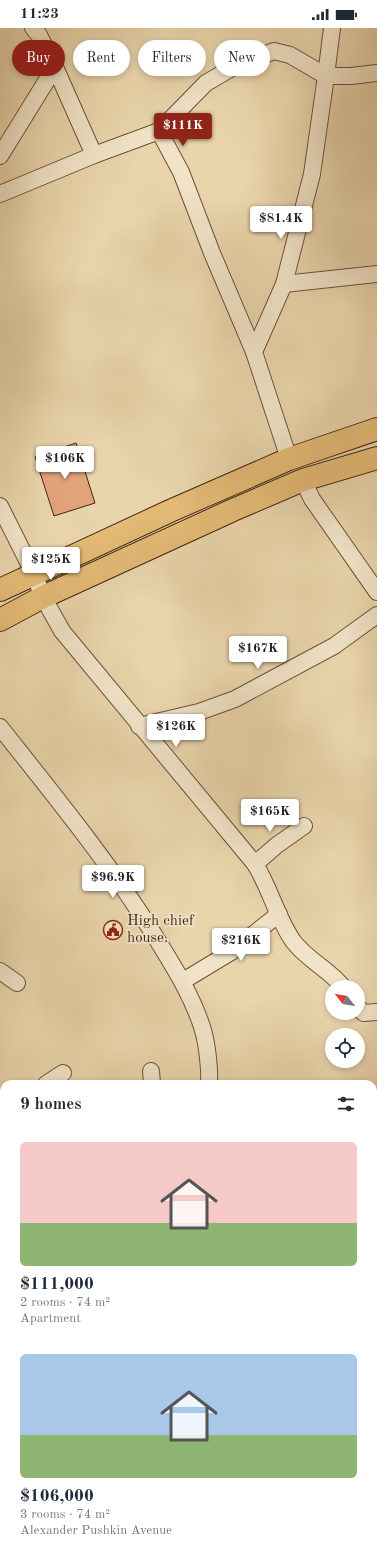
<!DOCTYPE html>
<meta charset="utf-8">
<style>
:root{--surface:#fff;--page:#f2f2f3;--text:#1f2937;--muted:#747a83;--accent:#8f2418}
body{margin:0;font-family:"Old Standard TT",serif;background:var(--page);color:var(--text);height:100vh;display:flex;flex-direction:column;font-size:15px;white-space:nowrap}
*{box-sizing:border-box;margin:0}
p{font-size:13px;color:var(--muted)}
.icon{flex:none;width:22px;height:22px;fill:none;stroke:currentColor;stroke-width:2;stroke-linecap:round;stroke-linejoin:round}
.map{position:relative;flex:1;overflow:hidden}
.details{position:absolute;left:0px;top:1052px;width:377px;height:480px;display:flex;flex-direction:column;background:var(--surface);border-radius:12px 12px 0 0;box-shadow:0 2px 6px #0003}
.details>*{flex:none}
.guide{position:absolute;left:12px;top:12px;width:353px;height:36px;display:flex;gap:8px}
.needle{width:26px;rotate:301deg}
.tools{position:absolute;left:325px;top:952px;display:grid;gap:8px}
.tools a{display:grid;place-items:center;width:40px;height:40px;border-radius:50%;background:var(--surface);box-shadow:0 2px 6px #0003;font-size:20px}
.price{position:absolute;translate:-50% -34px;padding:0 9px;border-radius:4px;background:#fff;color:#222;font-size:13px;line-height:26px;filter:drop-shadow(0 1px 2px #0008)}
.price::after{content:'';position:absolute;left:50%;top:24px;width:12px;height:9px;margin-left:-6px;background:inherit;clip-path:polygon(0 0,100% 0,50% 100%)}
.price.active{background:var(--accent);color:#fff}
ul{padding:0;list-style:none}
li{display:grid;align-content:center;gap:8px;height:212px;padding:0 20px}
li span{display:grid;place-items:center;height:124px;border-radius:6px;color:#555}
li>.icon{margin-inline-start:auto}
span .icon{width:72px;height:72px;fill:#fffc;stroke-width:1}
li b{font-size:17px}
h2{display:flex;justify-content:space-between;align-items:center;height:48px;padding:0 20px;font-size:17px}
.chip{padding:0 14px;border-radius:18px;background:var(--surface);box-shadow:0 2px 6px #0003;font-size:14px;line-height:36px}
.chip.active{background:var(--accent);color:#fff}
.status{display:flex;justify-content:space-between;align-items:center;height:28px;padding:0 20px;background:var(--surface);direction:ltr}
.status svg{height:11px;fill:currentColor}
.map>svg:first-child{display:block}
.building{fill:#e2a27a;stroke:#41270f}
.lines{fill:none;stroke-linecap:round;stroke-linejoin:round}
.minor-casing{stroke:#6b5236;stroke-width:18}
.primary-casing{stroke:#41270f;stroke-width:24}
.minor{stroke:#f1e3c8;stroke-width:16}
.primary{stroke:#e4ba76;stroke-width:22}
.labels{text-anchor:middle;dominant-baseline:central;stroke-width:3.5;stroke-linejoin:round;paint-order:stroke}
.poi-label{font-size:15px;fill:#41270f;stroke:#f1e3c8;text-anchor:start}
</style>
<div class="status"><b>11:23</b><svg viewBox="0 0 49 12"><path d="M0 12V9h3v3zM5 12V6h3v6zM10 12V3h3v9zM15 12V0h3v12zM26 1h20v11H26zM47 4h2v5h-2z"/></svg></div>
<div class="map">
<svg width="377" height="1532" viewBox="0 0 377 1532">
<rect width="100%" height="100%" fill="#e9d4ab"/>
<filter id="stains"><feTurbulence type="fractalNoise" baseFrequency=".005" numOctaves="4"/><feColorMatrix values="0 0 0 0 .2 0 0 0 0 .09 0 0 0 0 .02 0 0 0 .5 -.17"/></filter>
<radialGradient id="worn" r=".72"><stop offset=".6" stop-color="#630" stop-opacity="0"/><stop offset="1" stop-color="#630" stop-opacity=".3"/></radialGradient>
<path class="building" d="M 76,415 L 95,475 L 54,488 L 35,429 Z"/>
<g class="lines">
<g class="minor-casing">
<g id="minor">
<path d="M 33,0 L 39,7 L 55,39 L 94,127"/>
<path d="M 159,103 L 206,55 L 237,37 L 274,23 L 290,27 L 326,48 L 332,0"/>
<path d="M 0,128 L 55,39"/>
<path d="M 0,166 L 94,127 L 159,103 L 181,144 L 212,225 L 254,324"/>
<path d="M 284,256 L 377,246"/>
<path d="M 289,431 L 254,324 L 284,256 L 312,146 L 326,48 L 351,48 L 377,45"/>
<path d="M 303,452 L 312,471 L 377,564"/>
<path d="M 0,478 L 34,546 L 43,569 L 62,603 L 255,836 C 270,860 277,890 293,913 C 307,932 329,941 343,959"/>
<path d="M 139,698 L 199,684 L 235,671 L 334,618 L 377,587"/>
<path d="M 0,699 C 53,766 108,833 153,905 C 172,936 191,965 202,999 C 207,1014 210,1041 209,1056"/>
<path d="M 255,836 L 277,817 L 304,798"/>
<path d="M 0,943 L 17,955"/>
<path d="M 183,953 L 231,924 L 279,886"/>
<path d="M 358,980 L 364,985 L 377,984"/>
<path d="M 151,1043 L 152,1056"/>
<path d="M 46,1056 L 63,1045"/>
<path d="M 0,1084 L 4,1082"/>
<path d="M 373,1146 L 377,1146"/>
<path d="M 0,1199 L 4,1206"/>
<path d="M 0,1230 L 4,1229"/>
<path d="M 373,1307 L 377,1306"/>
<path d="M 0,1363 L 4,1366"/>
<path d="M 373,1519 L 377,1524"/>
<path d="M 211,1528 L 217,1532"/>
<path d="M 269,1528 L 270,1532"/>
<path d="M 128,1532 L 129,1528"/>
</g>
</g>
<g class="primary-casing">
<g id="primary">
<path d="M 0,562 L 170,483 L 289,431 L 377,401"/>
<path d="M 0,592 L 43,569 L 233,482 L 303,452 L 377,430"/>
</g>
</g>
<use href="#minor" class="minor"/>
<use href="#primary" class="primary"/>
</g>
<defs>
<g id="civic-ring" transform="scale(1)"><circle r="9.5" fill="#f1e3c8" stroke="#8f2418" stroke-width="1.5"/><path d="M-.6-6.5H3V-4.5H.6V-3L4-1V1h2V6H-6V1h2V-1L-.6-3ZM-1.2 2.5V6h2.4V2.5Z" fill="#8f2418"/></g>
</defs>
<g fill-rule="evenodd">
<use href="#civic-ring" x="113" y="902"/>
</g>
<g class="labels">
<g class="poi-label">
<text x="127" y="893">High chief<tspan x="127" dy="17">house.</tspan></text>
</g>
</g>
<rect width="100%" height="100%" filter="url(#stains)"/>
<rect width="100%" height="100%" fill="url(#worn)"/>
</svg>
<div class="tools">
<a><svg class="needle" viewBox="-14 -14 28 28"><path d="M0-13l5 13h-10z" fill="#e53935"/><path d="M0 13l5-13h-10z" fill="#747a83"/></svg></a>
<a><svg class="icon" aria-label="locate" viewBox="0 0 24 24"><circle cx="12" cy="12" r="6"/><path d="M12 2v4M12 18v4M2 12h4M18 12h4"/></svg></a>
</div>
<b class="price active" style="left:183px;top:119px">$111K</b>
<b class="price" style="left:281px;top:212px">$81.4K</b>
<b class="price" style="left:65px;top:452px">$106K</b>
<b class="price" style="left:51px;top:553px">$125K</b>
<b class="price" style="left:258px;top:642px">$167K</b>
<b class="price" style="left:176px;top:720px">$126K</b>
<b class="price" style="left:270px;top:805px">$165K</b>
<b class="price" style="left:113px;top:871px">$96.9K</b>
<b class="price" style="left:241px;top:934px">$216K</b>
<div class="guide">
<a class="chip active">Buy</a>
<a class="chip">Rent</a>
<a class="chip">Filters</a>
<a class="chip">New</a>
</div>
<section class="details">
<h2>9 homes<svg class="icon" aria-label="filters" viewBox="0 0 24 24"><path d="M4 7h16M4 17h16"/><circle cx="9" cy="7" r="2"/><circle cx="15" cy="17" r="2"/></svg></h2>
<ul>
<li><span style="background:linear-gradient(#f6c9c9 65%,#8fb573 0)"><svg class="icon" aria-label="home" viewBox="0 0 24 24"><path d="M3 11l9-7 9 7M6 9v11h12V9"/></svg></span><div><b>$111,000</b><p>2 rooms · 74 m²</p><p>Apartment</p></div></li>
<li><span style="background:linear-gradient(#a9c7e8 65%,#8fb573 0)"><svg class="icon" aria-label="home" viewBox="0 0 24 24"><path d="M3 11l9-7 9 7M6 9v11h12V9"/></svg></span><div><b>$106,000</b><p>3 rooms · 74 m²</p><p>Alexander Pushkin Avenue</p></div></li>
</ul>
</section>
</div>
